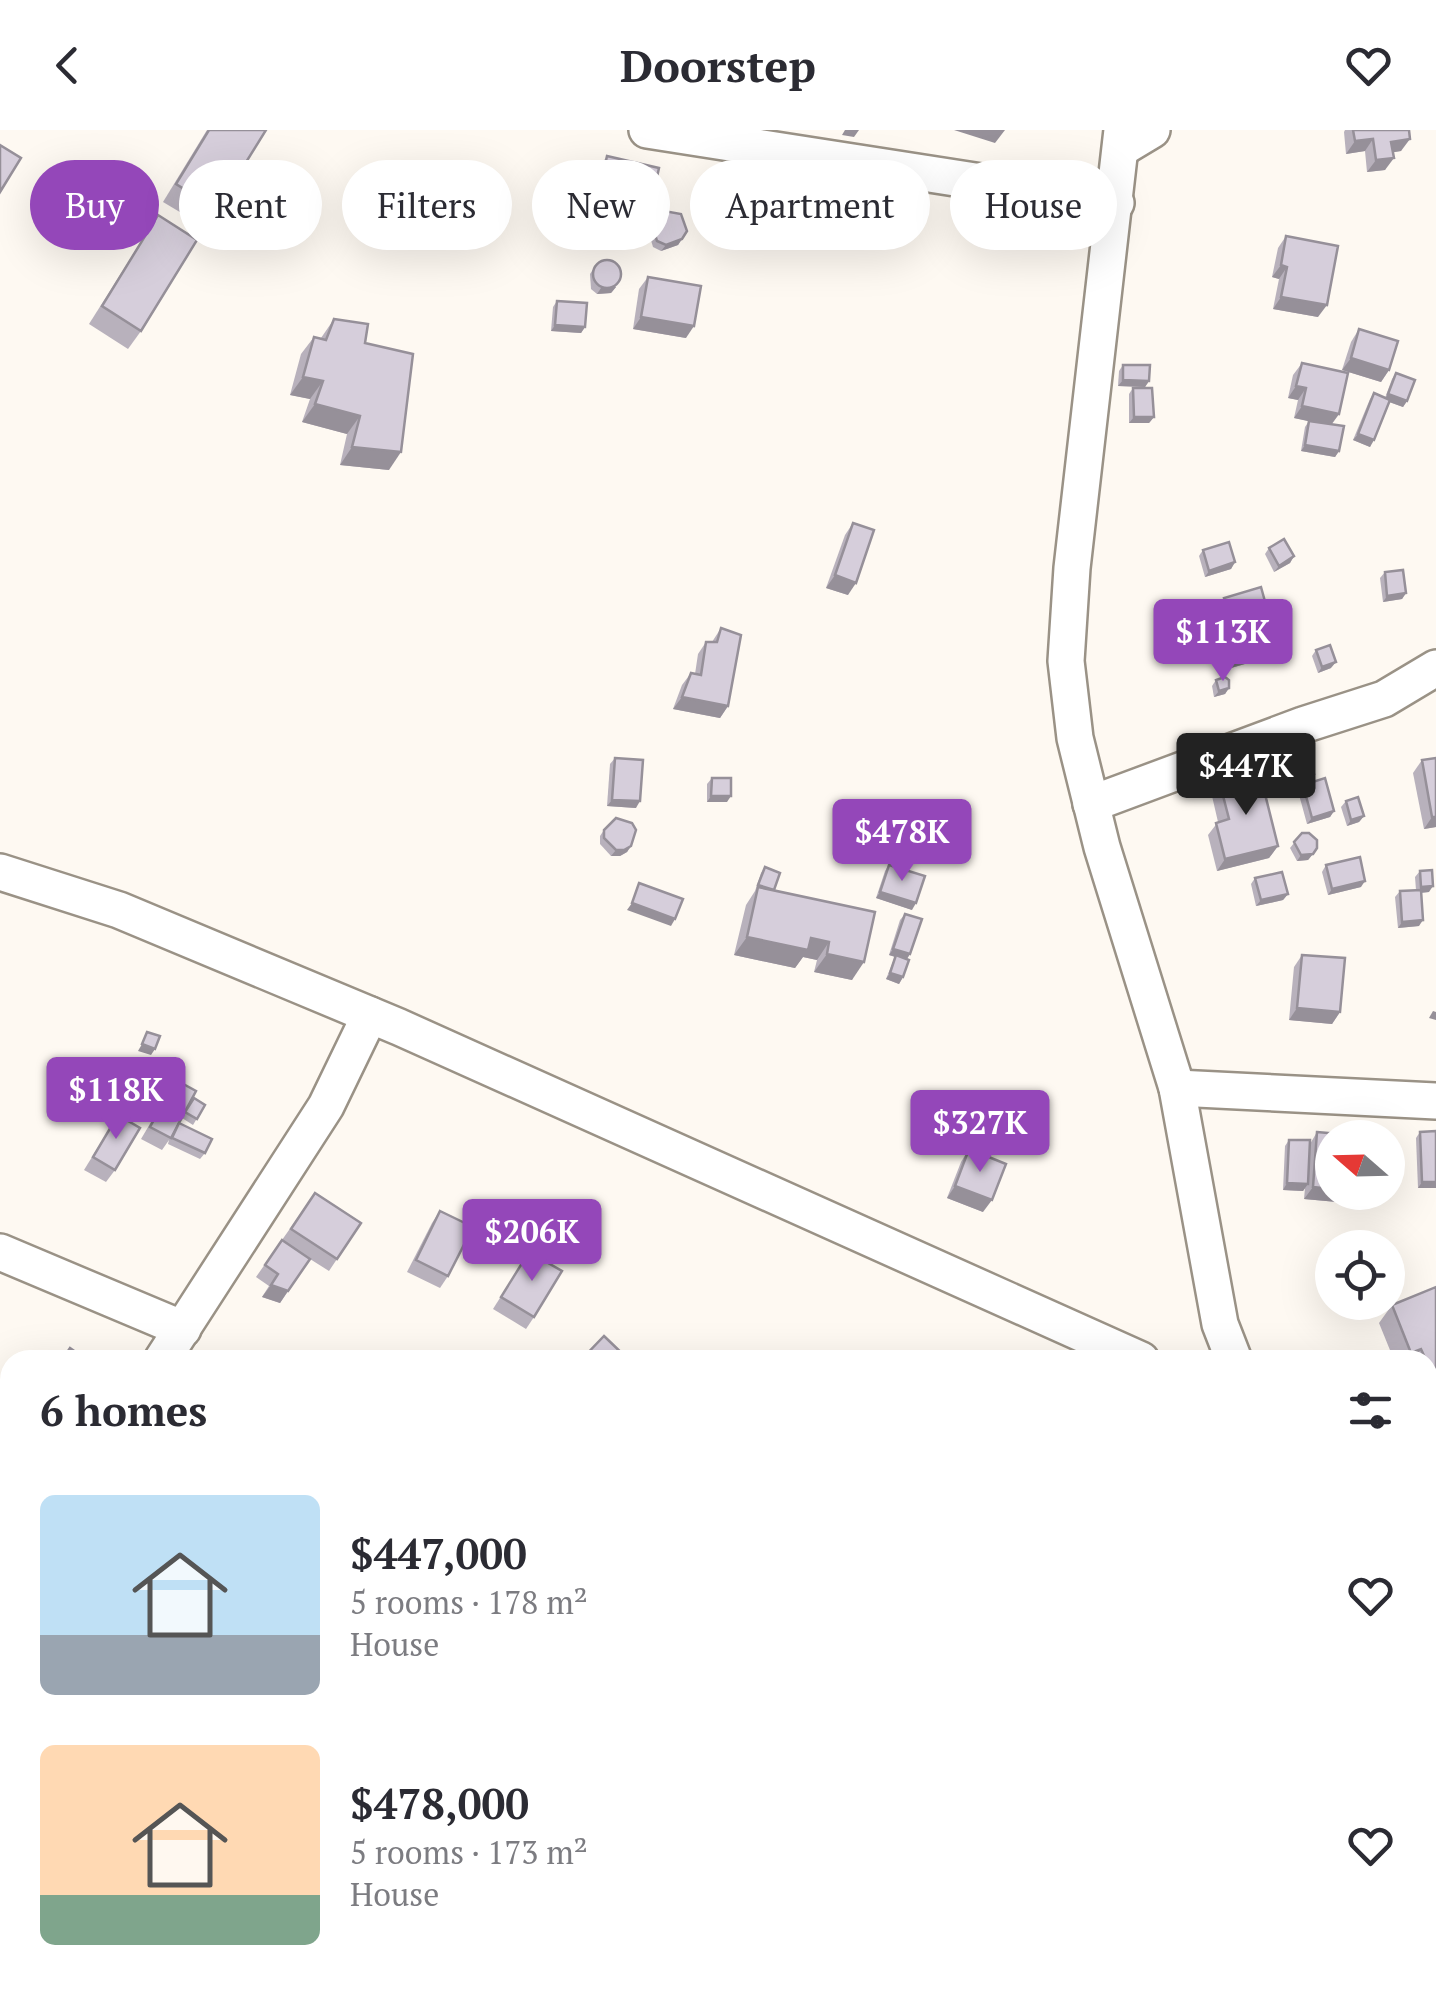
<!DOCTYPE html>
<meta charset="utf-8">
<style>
:root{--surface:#fff;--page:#f2f2f3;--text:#2b2b33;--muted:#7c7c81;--accent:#9447b9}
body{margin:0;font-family:"PT Serif",serif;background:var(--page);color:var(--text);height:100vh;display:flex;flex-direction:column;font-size:38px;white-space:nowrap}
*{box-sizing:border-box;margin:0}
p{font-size:32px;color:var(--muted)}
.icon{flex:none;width:55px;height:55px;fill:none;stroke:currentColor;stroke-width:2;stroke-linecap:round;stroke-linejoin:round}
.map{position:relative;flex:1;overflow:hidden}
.details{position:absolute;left:0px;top:1220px;width:1438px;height:640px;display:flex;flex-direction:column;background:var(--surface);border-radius:30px 30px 0 0;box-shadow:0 10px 40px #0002}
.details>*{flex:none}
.guide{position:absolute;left:30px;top:30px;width:1378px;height:90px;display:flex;gap:20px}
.needle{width:65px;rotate:290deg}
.buttons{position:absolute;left:1315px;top:990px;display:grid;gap:20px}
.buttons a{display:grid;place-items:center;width:90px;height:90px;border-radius:50%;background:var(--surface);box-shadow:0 10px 40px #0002;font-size:50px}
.price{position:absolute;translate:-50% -85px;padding:0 22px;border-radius:10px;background:var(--accent);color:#fff;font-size:32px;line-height:65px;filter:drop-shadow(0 2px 5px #0008)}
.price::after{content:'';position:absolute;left:50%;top:60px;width:30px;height:22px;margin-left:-15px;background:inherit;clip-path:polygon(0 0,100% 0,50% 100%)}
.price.active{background:#222;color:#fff}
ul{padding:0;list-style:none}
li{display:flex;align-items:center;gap:30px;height:250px;padding:0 40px}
li span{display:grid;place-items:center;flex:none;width:280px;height:200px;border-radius:15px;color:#555}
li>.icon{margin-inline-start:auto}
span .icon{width:120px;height:120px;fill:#fffc;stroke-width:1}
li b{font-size:42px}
h2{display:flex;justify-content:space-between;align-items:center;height:120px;padding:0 40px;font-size:42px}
.chip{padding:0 35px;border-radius:45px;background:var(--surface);box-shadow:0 10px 40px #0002;font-size:35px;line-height:90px}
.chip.active{background:var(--accent);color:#fff}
header{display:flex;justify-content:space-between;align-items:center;height:130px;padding:0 40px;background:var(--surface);font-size:45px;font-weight:600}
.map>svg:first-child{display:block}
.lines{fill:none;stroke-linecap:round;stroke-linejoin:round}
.street-casing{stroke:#9a9286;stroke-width:40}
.street{stroke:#fff;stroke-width:35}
.wall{fill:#b8b1bc}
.shaded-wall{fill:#969099}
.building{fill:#d6cedb;stroke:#969099;stroke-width:2.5}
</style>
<header><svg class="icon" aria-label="back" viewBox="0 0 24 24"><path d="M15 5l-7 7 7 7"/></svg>Doorstep<svg class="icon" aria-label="heart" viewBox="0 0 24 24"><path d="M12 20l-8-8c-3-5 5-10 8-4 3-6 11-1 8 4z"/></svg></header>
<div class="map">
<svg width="1436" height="1860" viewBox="0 0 1436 1860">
<rect width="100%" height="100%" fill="#fef9f2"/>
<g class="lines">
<g class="street-casing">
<g id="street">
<path d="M 647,0 L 1116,73"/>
<path d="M 1122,0 L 1072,438 L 1066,531 L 1075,608 L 1102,717 L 1177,958 L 1220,1194 L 1234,1230"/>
<path d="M 1122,18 L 1152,0"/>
<path d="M 1091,674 L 1303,595 L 1384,569 L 1436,538"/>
<path d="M 0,742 L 119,780 L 399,897 L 1141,1230"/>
<path d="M 1177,958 L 1436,971"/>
<path d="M 0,1122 L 183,1199"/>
<path d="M 162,1230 L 326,976 L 370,885"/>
<path d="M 1428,1397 L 1436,1402"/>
<path d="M 0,1427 L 10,1433"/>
<path d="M 0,1584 L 10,1590"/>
<path d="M 458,1860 L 472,1850"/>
</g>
</g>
<use href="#street" class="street"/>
</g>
<g class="wall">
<path d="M 207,0 L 266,0 L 205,97 L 163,72 Z"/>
<path d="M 1345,0 L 1409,0 L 1401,21 L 1393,22 L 1385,40 L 1367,42 L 1365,21 L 1346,24 L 1344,2 Z"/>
<path d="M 607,26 L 637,110 L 586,99 L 599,38 Z"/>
<path d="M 158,85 L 141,201 L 128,219 L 89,194 Z"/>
<path d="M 652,94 L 682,109 L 678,115 L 661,121 L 653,117 L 648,100 Z"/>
<path d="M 1286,106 L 1318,187 L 1273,179 L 1279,149 L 1272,147 L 1278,118 Z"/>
<path d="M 594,138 L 616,157 L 611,163 L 597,164 L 591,159 L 590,144 Z"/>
<path d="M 648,147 L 686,208 L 633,199 L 639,159 Z"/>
<path d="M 557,171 L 585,197 L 581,203 L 551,201 L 553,177 Z"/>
<path d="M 334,189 L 365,213 L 389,340 L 340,335 L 347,304 L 302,292 L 310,269 L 290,265 L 301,224 L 314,207 L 321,208 Z"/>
<path d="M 1359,199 L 1389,240 L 1381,252 L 1342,240 L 1351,212 Z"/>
<path d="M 1302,233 L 1339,284 L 1332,294 L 1339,321 L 1335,327 L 1301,321 L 1305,297 L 1309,291 L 1294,288 L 1298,270 L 1288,268 L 1293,245 Z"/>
<path d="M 1123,235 L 1149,251 L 1145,257 L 1118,256 L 1119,241 Z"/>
<path d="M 1396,243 L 1407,271 L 1403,277 L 1389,272 L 1370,317 L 1353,310 L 1370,269 L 1374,263 L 1385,268 L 1392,249 Z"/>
<path d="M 1133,258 L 1154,287 L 1149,293 L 1129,293 L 1129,264 Z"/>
<path d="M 853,393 L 848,465 L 826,458 L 845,405 Z"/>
<path d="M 1269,418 L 1294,426 L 1290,433 L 1274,442 L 1265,424 Z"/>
<path d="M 1203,420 L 1235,432 L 1231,439 L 1205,447 L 1199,426 Z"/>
<path d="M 1385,442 L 1406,463 L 1402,469 L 1383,472 L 1380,448 Z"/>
<path d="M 1224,468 L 1269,527 L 1231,538 L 1215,480 Z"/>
<path d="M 721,498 L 728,576 L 720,588 L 673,579 L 682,555 L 691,543 L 695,544 L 698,524 L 706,512 L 712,512 Z"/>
<path d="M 1316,520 L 1331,538 L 1318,543 L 1312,526 Z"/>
<path d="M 1216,550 L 1229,558 L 1225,564 L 1214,567 L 1212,556 Z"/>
<path d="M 1270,617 L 1308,653 L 1334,681 L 1330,687 L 1307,694 L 1298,661 L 1301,658 L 1270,665 L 1262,629 Z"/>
<path d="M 615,628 L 636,678 L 607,676 L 610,634 Z"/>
<path d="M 1436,628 L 1436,697 L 1424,699 L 1413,643 L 1422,630 Z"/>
<path d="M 712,648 L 727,672 L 707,672 L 707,654 Z"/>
<path d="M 1220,654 L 1278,716 L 1269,728 L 1217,741 L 1208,705 L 1218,692 L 1212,666 Z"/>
<path d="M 1346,671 L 1364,686 L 1359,692 L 1347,696 L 1341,677 Z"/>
<path d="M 604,700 L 631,716 L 627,722 L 620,726 L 611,726 L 600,714 L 600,706 Z"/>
<path d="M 1302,703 L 1317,718 L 1308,730 L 1297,731 L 1290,718 Z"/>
<path d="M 889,735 L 912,780 L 876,768 L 885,741 Z"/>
<path d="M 1326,735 L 1361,757 L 1328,765 L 1322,742 Z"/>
<path d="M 765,737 L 774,760 L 875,782 L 852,850 L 814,842 L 817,830 L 803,827 L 795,838 L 734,825 L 746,775 L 755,761 L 761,743 Z"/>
<path d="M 1420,741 L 1429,762 L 1421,763 L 1419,796 L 1398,798 L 1395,767 L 1400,761 L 1416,760 L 1415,747 Z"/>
<path d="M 1255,748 L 1288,764 L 1283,770 L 1256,776 L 1251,754 Z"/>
<path d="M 905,784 L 910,824 L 907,829 L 903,847 L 899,854 L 886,849 L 895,827 L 889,825 L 900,790 Z"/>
<path d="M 1302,825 L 1340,882 L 1332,894 L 1289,890 L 1294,837 Z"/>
<path d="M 176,950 L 186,980 L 205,975 L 193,995 L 182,988 L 179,993 L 205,1023 L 200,1029 L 168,1014 L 169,1010 L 162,1020 L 141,1009 Z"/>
<path d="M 118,985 L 115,1040 L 106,1052 L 84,1040 Z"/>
<path d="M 1436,1001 L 1436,1058 L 1418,1058 L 1416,1008 L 1420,1002 Z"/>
<path d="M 1317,1002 L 1332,1062 L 1356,1062 L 1348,1073 L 1304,1069 L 1305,1058 L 1303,1061 L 1283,1060 L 1285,1016 L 1289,1010 L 1310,1014 Z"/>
<path d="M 969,1019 L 983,1082 L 947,1068 L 961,1032 Z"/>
<path d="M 315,1063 L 361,1093 L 329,1141 L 310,1129 L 280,1173 L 262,1167 L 269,1156 L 256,1147 Z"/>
<path d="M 440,1081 L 448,1146 L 440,1158 L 407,1142 L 432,1093 Z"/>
<path d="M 529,1122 L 534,1187 L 526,1199 L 493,1179 Z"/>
<path d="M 1436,1157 L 1436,1304 L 1428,1283 L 1428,1230 L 1394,1230 L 1379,1193 L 1392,1175 Z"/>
<path d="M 10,1260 L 10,1334 L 0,1327 L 0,1275 Z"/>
<path d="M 148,1850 L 201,1850 L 193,1860 L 142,1860 Z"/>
<path d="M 571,1850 L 639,1850 L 631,1860 L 584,1860 L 569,1853 Z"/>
</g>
<g class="shaded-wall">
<path d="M 845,0 L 859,0 L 854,7 L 842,5 Z"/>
<path d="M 954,0 L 1005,0 L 995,13 Z"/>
<path d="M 1373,9 L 1365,21 L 1346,24 L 1355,11 Z"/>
<path d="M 1410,9 L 1401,21 L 1383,24 L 1391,12 Z"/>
<path d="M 1394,28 L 1385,40 L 1367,42 L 1376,30 Z"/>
<path d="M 594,87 L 646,98 L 637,110 L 586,99 Z"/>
<path d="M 682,109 L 678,115 L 661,121 L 666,115 Z"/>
<path d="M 1281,135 L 1287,137 L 1279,149 L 1272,147 Z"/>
<path d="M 616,157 L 611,163 L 597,164 L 601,158 Z"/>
<path d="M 1281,167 L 1327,175 L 1318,187 L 1273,179 Z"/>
<path d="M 641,187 L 694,196 L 686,208 L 633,199 Z"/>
<path d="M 555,195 L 585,197 L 581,203 L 551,201 Z"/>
<path d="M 1351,228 L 1389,240 L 1381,252 L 1342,240 Z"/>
<path d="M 303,247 L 323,251 L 310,269 L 290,265 Z"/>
<path d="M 1123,250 L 1149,251 L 1145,257 L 1118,256 Z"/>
<path d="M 1296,256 L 1306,258 L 1298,270 L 1288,268 Z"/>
<path d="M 1388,264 L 1407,271 L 1403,277 L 1384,270 Z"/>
<path d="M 315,274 L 360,286 L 347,304 L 302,292 Z"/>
<path d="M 1302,276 L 1339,284 L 1330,296 L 1294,288 Z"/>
<path d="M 1134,287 L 1154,287 L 1149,293 L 1129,293 Z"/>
<path d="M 1358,304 L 1374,310 L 1370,317 L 1353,310 Z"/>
<path d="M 1305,315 L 1339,321 L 1335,327 L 1301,321 Z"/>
<path d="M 352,317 L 401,322 L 389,340 L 340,335 Z"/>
<path d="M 1294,426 L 1290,433 L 1274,442 L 1279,436 Z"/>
<path d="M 1235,432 L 1231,439 L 1205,447 L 1209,441 Z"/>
<path d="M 835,445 L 856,453 L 848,465 L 826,458 Z"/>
<path d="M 1406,463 L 1402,469 L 1383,472 L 1387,466 Z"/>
<path d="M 1277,515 L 1269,527 L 1231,538 L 1240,526 Z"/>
<path d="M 1336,532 L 1331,538 L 1318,543 L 1322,537 Z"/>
<path d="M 1229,558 L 1225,564 L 1214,567 L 1219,561 Z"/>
<path d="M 682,567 L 728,576 L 720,588 L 673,579 Z"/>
<path d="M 1314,644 L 1306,657 L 1303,655 L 1301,658 L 1270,665 L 1278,653 Z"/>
<path d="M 711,666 L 731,666 L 727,672 L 707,672 Z"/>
<path d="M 612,670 L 640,671 L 636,678 L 607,676 Z"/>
<path d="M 1334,681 L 1330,687 L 1307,694 L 1312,688 Z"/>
<path d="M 1364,686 L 1359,692 L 1347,696 L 1351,690 Z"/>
<path d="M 1432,687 L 1436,687 L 1436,697 L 1424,699 Z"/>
<path d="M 631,716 L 627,722 L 620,726 L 611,726 L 616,720 Z"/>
<path d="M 1278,716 L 1269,728 L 1217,741 L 1225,729 Z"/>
<path d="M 1313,724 L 1308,730 L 1297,731 L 1301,725 Z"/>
<path d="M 1365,751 L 1361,757 L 1328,765 L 1332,759 Z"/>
<path d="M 1433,756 L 1429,762 L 1417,763 L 1421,757 Z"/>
<path d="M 880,762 L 916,773 L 912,780 L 876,768 Z"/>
<path d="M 1288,764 L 1283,770 L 1256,776 L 1261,770 Z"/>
<path d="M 632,773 L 675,789 L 671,796 L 627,780 Z"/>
<path d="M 1423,790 L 1419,796 L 1398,798 L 1402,792 Z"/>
<path d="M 747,807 L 811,808 L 829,812 L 817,830 L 803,827 L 795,838 L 734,825 Z"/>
<path d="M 893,819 L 910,824 L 906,830 L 889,825 Z"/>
<path d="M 827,824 L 864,832 L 852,850 L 814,842 Z"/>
<path d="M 890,843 L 903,847 L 899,854 L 886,849 Z"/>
<path d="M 1297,878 L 1340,882 L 1332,894 L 1289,890 Z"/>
<path d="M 1433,881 L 1436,882 L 1436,890 L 1429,888 Z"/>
<path d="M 142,914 L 155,919 L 151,925 L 138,921 Z"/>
<path d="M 1422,1052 L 1436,1052 L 1436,1058 L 1418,1058 Z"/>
<path d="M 1287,1053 L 1308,1054 L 1303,1061 L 1283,1060 Z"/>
<path d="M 955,1056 L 992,1070 L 983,1082 L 947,1068 Z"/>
<path d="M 1313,1057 L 1332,1059 L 1332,1062 L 1356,1062 L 1348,1073 L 1304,1069 Z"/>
<path d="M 271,1155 L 288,1161 L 280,1173 L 262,1167 Z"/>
<path d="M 1421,1219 L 1413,1230 L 1406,1230 L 1411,1223 Z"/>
<path d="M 637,1850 L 639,1850 L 633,1859 L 622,1860 Z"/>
</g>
<g class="building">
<path d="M 209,0 L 266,0 L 217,79 L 176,54 Z"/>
<path d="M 1353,0 L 1409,0 L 1410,9 L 1391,12 L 1394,28 L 1376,30 L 1373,9 L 1355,11 Z"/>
<path d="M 0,15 L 21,28 L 0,62 Z"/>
<path d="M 607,26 L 659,38 L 646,98 L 594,87 Z"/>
<path d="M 664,81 L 681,84 L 687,101 L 682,109 L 666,115 L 657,111 L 652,94 Z"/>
<path d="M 158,85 L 197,110 L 141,201 L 102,176 Z"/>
<path d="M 1286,106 L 1338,116 L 1327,175 L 1281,167 L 1287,137 L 1281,135 Z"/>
<circle cx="607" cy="144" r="14"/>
<path d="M 648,147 L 701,156 L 694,196 L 641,187 Z"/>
<path d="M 557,171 L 587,173 L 585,197 L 555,195 Z"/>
<path d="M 334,189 L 368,194 L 365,213 L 413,224 L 401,322 L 352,317 L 360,286 L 315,274 L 323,251 L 303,247 L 314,207 L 326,210 Z"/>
<path d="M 1359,199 L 1398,211 L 1389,240 L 1351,228 Z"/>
<path d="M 1302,233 L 1348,243 L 1339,284 L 1302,276 L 1306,258 L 1296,256 Z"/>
<path d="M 1123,235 L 1150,235 L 1149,251 L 1123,250 Z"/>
<path d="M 1396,243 L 1415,250 L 1407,271 L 1388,264 Z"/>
<path d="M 1133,258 L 1152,258 L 1154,287 L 1134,287 Z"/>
<path d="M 1374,263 L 1390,270 L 1374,310 L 1358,304 Z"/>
<path d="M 1309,291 L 1344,296 L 1339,321 L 1305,315 Z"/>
<path d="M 853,393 L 874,400 L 856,453 L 835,445 Z"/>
<path d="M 1284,409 L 1294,426 L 1279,436 L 1269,418 Z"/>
<path d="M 1229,412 L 1235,432 L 1209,441 L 1203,420 Z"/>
<path d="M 1403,440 L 1406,463 L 1387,466 L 1385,442 Z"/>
<path d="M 1261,457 L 1277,515 L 1240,526 L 1224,468 Z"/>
<path d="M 721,498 L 741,505 L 728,576 L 682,567 L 691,543 L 701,545 L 706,512 L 717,512 Z"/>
<path d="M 1330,515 L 1336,532 L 1322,537 L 1316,520 Z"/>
<path d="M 1225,547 L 1229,550 L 1229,558 L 1219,561 L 1216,550 Z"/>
<path d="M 1306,608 L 1314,644 L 1278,653 L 1270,617 Z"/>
<path d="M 615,628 L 643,630 L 640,671 L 612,670 Z"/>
<path d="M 1436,628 L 1436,687 L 1432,687 L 1422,630 Z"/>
<path d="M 1260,644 L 1278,716 L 1225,729 L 1216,693 L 1229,689 L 1220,654 Z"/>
<path d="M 712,648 L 731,648 L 731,666 L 711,666 Z"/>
<path d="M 1325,648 L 1334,681 L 1312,688 L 1303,655 Z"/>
<path d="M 1358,667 L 1364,686 L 1351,690 L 1346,671 Z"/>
<path d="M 616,688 L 632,693 L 636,700 L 631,716 L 624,720 L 616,720 L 604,708 L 604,700 Z"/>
<path d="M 1302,703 L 1309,703 L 1317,710 L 1317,718 L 1313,724 L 1301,725 L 1294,712 Z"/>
<path d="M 1360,727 L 1365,751 L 1332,759 L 1326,735 Z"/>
<path d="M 889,735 L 925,746 L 916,773 L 880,762 Z"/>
<path d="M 765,737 L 780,743 L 774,760 L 758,755 Z"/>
<path d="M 1432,740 L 1433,756 L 1421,757 L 1420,741 Z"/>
<path d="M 1282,742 L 1288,764 L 1261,770 L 1255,748 Z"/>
<path d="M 639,753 L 683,769 L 675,789 L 632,773 Z"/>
<path d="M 758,757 L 875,782 L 864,832 L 827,824 L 829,812 L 811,808 L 808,820 L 747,807 Z"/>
<path d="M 1421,760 L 1423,790 L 1402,792 L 1400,761 Z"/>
<path d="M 905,784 L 922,789 L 910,824 L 893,819 Z"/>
<path d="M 896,825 L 909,830 L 903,847 L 890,843 Z"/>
<path d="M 1302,825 L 1345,828 L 1340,882 L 1297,878 Z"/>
<path d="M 147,902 L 160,906 L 155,919 L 142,914 Z"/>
<path d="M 176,950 L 196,961 L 171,1008 L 150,997 Z"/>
<path d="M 194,968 L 205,975 L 197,989 L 185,982 Z"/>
<path d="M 118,985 L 140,998 L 115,1040 L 93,1027 Z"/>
<path d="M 179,993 L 212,1009 L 205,1023 L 172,1008 Z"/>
<path d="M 1436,1001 L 1436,1052 L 1422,1052 L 1420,1002 Z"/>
<path d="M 1317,1002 L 1361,1006 L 1361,1008 L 1332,1008 L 1332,1059 L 1313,1057 Z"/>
<path d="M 1289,1010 L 1310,1010 L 1308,1054 L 1287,1053 Z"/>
<path d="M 969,1019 L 1006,1034 L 992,1070 L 955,1056 Z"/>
<path d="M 315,1063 L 361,1093 L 337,1129 L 291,1099 Z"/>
<path d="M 440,1081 L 473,1097 L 448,1146 L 416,1130 Z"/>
<path d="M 282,1110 L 310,1129 L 288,1161 L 271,1155 L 278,1144 L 265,1135 Z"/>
<path d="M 529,1122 L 562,1141 L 534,1187 L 501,1167 Z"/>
<path d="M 1436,1157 L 1436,1255 L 1428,1234 L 1428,1230 L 1426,1230 L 1421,1219 L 1411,1223 L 1392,1175 Z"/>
<path d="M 604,1206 L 629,1230 L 581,1230 Z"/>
<path d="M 70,1218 L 87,1230 L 62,1230 Z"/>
<path d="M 10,1260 L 10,1316 L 0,1309 L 0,1275 Z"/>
<path d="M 149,1850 L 162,1860 L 142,1860 Z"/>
<path d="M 172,1850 L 200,1850 L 193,1860 L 186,1860 Z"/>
<path d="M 597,1850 L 637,1850 L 622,1860 Z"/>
<path d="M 1220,1850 L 1261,1850 L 1255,1860 L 1220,1860 L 1216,1858 Z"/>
<path d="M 537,1854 L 544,1860 L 523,1860 L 525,1857 Z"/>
</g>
</svg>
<div class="buttons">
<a><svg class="needle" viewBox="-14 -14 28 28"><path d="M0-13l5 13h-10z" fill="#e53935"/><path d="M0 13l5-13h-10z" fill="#7c7c81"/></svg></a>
<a><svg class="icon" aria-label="locate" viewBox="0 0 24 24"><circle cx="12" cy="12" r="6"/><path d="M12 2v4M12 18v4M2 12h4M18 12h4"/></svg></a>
</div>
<b class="price" style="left:1223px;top:554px">$113K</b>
<b class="price active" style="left:1246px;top:688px">$447K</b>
<b class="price" style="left:902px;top:754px">$478K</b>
<b class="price" style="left:116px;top:1012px">$118K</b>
<b class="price" style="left:980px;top:1045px">$327K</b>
<b class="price" style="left:532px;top:1154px">$206K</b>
<div class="guide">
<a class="chip active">Buy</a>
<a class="chip">Rent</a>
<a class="chip">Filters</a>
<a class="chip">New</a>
<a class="chip">Apartment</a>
<a class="chip">House</a>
</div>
<section class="details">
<h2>6 homes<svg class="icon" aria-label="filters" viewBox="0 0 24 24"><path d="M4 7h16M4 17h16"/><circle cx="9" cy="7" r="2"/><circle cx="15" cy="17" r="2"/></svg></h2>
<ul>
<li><span style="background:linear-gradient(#bfe0f5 70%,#9aa5b1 0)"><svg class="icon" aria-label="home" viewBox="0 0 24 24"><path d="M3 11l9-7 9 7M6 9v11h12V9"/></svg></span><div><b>$447,000</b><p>5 rooms · 178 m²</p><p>House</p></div><svg class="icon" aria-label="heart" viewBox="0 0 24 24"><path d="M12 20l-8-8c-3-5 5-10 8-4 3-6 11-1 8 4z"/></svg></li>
<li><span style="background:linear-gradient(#ffd9b3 75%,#7fa58c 0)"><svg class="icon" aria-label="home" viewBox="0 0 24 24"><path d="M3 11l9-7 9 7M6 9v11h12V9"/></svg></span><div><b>$478,000</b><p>5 rooms · 173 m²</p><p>House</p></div><svg class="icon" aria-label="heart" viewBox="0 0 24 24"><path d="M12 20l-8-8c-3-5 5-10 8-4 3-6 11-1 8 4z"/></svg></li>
</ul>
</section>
</div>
